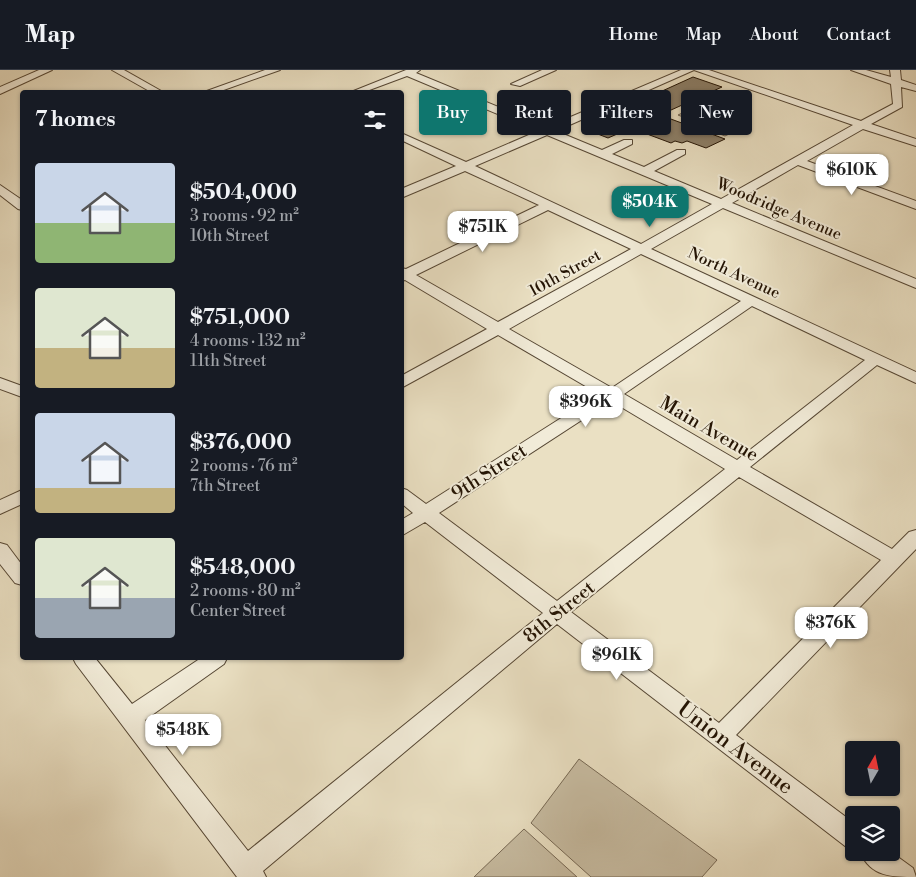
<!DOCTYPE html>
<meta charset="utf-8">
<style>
:root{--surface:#171b24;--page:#20242c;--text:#f1f3f6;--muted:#9ea1a6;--line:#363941;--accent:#0f766e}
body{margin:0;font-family:"Libre Bodoni",serif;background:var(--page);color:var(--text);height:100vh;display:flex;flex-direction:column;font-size:19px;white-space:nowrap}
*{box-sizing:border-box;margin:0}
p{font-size:16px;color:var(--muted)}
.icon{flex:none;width:28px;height:28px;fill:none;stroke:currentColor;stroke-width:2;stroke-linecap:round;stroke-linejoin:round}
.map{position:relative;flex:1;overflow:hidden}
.details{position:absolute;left:20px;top:20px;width:384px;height:570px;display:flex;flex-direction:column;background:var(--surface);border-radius:5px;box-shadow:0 1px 4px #0004}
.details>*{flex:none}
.top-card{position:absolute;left:419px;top:20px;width:421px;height:45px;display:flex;gap:10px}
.needle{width:32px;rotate:9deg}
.fabs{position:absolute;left:845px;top:671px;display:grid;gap:10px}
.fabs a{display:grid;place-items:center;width:55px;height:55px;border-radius:5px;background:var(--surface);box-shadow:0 1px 4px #0004;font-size:25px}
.price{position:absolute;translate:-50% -42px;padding:0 11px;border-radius:10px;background:#fff;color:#222;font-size:16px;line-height:32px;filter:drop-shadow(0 1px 2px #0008)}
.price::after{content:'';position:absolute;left:50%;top:30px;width:15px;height:11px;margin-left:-8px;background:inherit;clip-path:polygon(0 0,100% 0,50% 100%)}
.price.active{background:var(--accent);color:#fff}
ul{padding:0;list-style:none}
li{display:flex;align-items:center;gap:15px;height:125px;padding:0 15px}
li span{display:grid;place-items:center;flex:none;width:140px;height:100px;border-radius:5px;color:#555}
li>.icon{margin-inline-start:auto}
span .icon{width:60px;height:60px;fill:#fffc;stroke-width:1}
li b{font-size:21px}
h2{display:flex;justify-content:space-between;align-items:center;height:60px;padding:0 15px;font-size:21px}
.pill{padding:0 18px;border-radius:5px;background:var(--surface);box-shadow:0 1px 4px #0004;font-size:18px;line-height:45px}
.pill.active{background:var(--accent);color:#fff}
header{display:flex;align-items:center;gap:30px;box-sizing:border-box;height:70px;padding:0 25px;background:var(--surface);border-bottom:1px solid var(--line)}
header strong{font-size:24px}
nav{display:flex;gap:28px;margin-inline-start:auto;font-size:18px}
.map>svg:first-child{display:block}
.green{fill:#c8bda3;stroke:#766854}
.building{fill:#8b7e67;stroke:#241404}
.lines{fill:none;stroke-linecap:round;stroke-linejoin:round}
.minor-casing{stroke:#564734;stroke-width:2}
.minor{fill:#f1ebd8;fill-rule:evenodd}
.labels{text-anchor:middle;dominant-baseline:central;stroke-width:4;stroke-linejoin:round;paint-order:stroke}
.far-street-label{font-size:16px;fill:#241404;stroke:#f1ebd8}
.street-label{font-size:19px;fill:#241404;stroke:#f1ebd8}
.near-street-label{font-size:22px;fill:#241404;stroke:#f1ebd8}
</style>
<header>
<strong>Map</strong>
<nav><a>Home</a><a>Map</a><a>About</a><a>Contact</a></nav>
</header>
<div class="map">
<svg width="916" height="807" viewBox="0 0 916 807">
<rect width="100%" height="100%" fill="#eae0c3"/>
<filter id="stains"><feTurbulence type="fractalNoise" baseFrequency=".004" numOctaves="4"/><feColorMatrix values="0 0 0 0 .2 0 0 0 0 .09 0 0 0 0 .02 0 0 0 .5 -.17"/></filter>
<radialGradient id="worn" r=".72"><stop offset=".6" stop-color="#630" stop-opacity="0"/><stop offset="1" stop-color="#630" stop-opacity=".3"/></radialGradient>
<g class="green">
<path d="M 697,36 L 712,42 L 693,51 L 678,45 Z"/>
<path d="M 708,45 L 717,48 L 725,45 L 750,54 L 725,66 L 691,53 Z"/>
<path d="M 579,689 L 717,790 L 702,807 L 591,807 L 531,753 Z"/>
<path d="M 524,759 L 577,807 L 474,807 Z"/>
</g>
<path class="building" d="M 693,7 L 722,17 L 660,45 L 725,69 L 706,78 L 687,71 L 682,73 L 675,71 L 671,73 L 631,58 L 608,68 L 585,59 L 665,24 L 660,22 Z"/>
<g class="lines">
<g class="minor-casing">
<g id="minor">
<path d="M 39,0 L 52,0 L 0,24 L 0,17 Z"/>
<path d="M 112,0 L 124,0 L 163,22 L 151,22 Z"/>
<path d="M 265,0 L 280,0 L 218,22 L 204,22 Z"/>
<path d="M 406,0 L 420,0 L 416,3 L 547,57 L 681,0 L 694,0 L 556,61 L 602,80 L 624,70 L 632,70 L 632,74 L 612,84 L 644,97 L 677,80 L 685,80 L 685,84 L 654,101 L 721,129 L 853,55 L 694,0 L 709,0 L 861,51 L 893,34 L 891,14 L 851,0 L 866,0 L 891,7 L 890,0 L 900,0 L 901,10 L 916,15 L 916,21 L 901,17 L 902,37 L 871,54 L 916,69 L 916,76 L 863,59 L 807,91 L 916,131 L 916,139 L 798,95 L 732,133 L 916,209 L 916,218 L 723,138 L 651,179 L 916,302 L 916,313 L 877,295 L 750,397 L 892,479 L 909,462 L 916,460 L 916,479 L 736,665 L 854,753 L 854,780 L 845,776 L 557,554 L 263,801 L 266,807 L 237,807 L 76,594 L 73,588 L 95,588 L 132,634 L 201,588 L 227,588 L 224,594 L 145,650 L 248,781 L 543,543 L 425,452 L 401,466 L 401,450 L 413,443 L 401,433 L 401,418 L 407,420 L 426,434 L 599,324 L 498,265 L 401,318 L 401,306 L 487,259 L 405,210 L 401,211 L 401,198 L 406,199 L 539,135 L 465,101 L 401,128 L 401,119 L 456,96 L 401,70 L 401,63 L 466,92 L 538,61 L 407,6 L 364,22 L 351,22 ZM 547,65 L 712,134 L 641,174 L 475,96 ZM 548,140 L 631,179 L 498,252 L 416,205 ZM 641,184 L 741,231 L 612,318 L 509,259 ZM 752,236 L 865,290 L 737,390 L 624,324 ZM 611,331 L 725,399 L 557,531 L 439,443 ZM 739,407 L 881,490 L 719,653 L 571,542 Z"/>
<path d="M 542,0 L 556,0 L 520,16 L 511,14 Z"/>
<path d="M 0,115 L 22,130 L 22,140 L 18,139 L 0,125 Z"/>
<path d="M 0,308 L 22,316 L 22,327 L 0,319 Z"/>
<path d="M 22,420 L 22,434 L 0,444 L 0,430 Z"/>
<path d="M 0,473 L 7,475 L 22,495 L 22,515 L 15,513 L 0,494 Z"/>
<path d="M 860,782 L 891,782 L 913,798 L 916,807 C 892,807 871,807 860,782 Z"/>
</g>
</g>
<use href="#minor" class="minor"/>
</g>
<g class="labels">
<g class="far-street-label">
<text transform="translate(779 139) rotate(23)">Woodridge Avenue</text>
<text transform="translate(565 203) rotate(-29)">10th Street</text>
<text transform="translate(734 203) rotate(25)">North Avenue</text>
</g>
<g class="street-label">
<text transform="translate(709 359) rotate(30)">Main Avenue</text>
<text transform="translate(489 402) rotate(-33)">9th Street</text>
<text transform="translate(559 542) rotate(-39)">8th Street</text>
</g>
<g class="near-street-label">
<text transform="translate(735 678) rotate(37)">Union Avenue</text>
</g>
</g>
<rect width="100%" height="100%" filter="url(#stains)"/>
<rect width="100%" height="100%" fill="url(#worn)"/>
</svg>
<div class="fabs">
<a><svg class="needle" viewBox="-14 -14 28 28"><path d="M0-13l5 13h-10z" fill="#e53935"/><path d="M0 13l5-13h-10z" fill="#9ea1a6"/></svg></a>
<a><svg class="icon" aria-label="layers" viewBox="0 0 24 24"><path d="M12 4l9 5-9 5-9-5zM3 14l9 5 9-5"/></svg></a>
</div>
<b class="price" style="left:852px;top:126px">$610K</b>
<b class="price active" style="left:650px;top:158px">$504K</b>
<b class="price" style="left:483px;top:183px">$751K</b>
<b class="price" style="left:586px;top:358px">$396K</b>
<b class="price" style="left:831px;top:579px">$376K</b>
<b class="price" style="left:617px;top:611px">$961K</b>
<b class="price" style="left:183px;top:686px">$548K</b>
<div class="top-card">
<a class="pill active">Buy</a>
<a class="pill">Rent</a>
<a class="pill">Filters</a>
<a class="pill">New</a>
</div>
<section class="details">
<h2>7 homes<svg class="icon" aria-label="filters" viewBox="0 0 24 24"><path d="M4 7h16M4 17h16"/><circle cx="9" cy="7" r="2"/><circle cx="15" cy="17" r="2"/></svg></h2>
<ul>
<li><span style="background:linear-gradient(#c9d6e8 60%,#8fb573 0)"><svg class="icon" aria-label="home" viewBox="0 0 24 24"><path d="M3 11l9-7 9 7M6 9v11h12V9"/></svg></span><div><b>$504,000</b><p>3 rooms · 92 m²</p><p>10th Street</p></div></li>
<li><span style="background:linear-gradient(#dfe7d0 60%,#c2b280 0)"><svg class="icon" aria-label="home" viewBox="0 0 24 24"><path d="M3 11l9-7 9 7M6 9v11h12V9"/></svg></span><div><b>$751,000</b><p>4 rooms · 132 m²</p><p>11th Street</p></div></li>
<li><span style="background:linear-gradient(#c9d6e8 75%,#c2b280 0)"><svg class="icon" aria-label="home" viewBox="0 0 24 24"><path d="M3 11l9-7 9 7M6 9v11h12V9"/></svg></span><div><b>$376,000</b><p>2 rooms · 76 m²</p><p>7th Street</p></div></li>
<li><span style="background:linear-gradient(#dfe7d0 60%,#9aa5b1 0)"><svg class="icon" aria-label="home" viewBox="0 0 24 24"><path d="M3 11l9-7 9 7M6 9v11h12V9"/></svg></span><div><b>$548,000</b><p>2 rooms · 80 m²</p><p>Center Street</p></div></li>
</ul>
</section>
</div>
